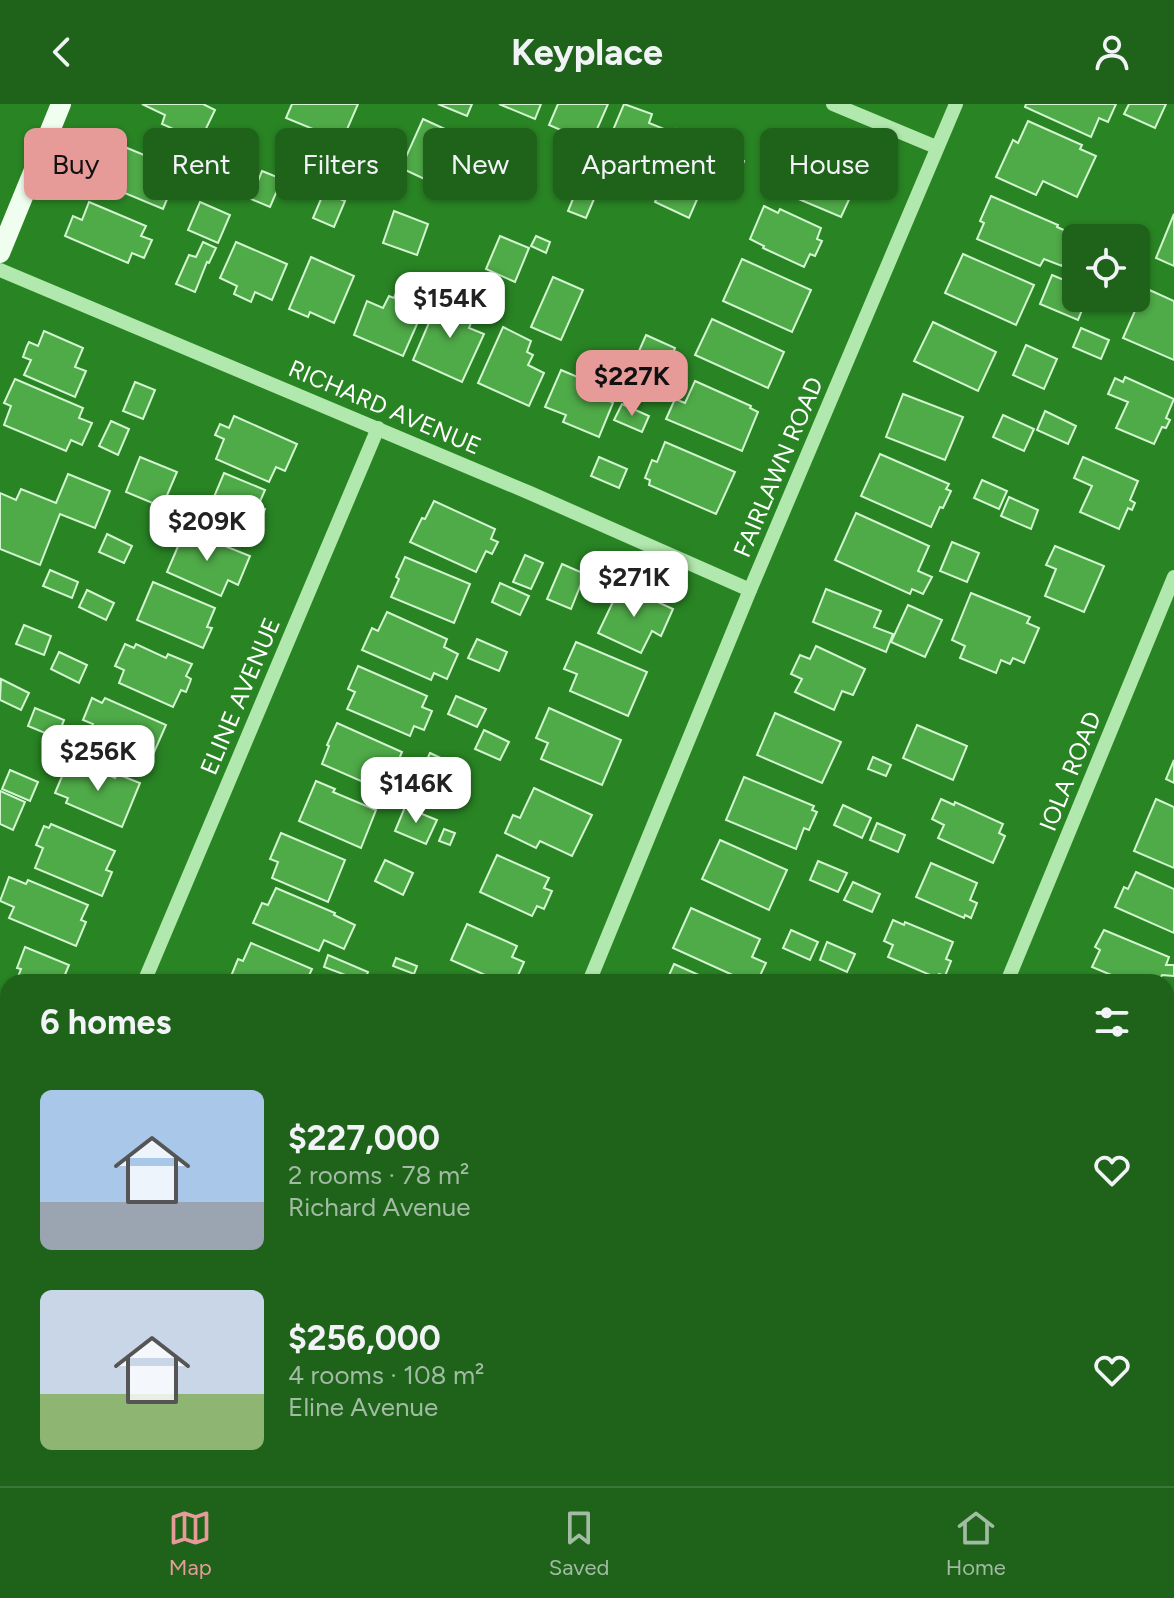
<!DOCTYPE html>
<meta charset="utf-8">
<style>
:root{--surface:#1f631b;--page:#2c6c28;--text:#f1f3f6;--muted:#a1bca3;--line:#3c773a;--accent:#e69b98}
body{margin:0;font-family:Figtree,sans-serif;background:var(--page);color:var(--text);height:100vh;display:flex;flex-direction:column;font-size:30px;white-space:nowrap}
*{box-sizing:border-box;margin:0}
p{font-size:26px;color:var(--muted)}
.icon{flex:none;width:44px;height:44px;fill:none;stroke:currentColor;stroke-width:2;stroke-linecap:round;stroke-linejoin:round}
.map{position:relative;flex:1;overflow:hidden}
.details{position:absolute;left:0px;top:870px;width:1174px;height:512px;display:flex;flex-direction:column;background:var(--surface);border-radius:24px 24px 0 0;box-shadow:0 2px 6px #0004}
.details>*{flex:none}
.top-card{position:absolute;left:24px;top:24px;width:1126px;height:72px;display:flex;gap:16px}
.controls{position:absolute;left:1062px;top:120px;display:grid;gap:16px}
.controls a{display:grid;place-items:center;width:88px;height:88px;border-radius:12px;background:var(--surface);box-shadow:0 2px 6px #0004;font-size:40px}
.price{position:absolute;translate:-50% -68px;padding:0 18px;border-radius:16px;background:#fff;color:#222;font-size:26px;line-height:52px;filter:drop-shadow(0 2px 4px #0008)}
.price::after{content:'';position:absolute;left:50%;top:48px;width:24px;height:18px;margin-left:-12px;background:inherit;clip-path:polygon(0 0,100% 0,50% 100%)}
.price.selected{background:var(--accent);color:#111}
ul{padding:0;list-style:none}
li{display:flex;align-items:center;gap:24px;height:200px;padding:0 40px}
li span{display:grid;place-items:center;flex:none;width:224px;height:160px;border-radius:12px;color:#555}
li>.icon{margin-inline-start:auto}
span .icon{width:96px;height:96px;fill:#fffc;stroke-width:1}
li b{font-size:34px}
h2{display:flex;justify-content:space-between;align-items:center;height:96px;padding:0 40px;font-size:34px}
.chip{padding:0 28px;border-radius:12px;background:var(--surface);box-shadow:0 2px 6px #0004;font-size:28px;line-height:72px}
.chip.selected{background:var(--accent);color:#111}
header{display:flex;justify-content:space-between;align-items:center;height:104px;padding:0 40px;background:var(--surface);font-size:36px;font-weight:700}
.menu{display:flex;justify-content:space-around;align-items:center;height:112px;border-top:2px solid var(--line);background:var(--surface);font-size:22px;color:var(--muted)}
.menu a{display:grid;justify-items:center;gap:4px}
.menu .selected{color:var(--accent)}
.map>svg:first-child{display:block}
.building{fill:#4faa48;stroke:#d3f6d1;stroke-width:2}
.lines{fill:none;stroke-linecap:round;stroke-linejoin:round}
.minor{stroke:#b1e8ad;stroke-width:14}
.major{stroke:#effeef;stroke-width:20}
.labels{text-anchor:middle;dominant-baseline:central;stroke-width:8;stroke-linejoin:round;paint-order:stroke}
.street-label{font-size:24px;fill:#fff;stroke:#298424}
</style>
<header><svg class="icon" aria-label="back" viewBox="0 0 24 24"><path d="M15 5l-7 7 7 7"/></svg>Keyplace<svg class="icon" aria-label="person" viewBox="0 0 24 24"><circle cx="12" cy="8" r="4"/><path d="M4 21q1-7 8-7t8 7"/></svg></header>
<div class="map">
<svg width="1174" height="1382" viewBox="0 0 1174 1382">
<rect width="100%" height="100%" fill="#298424"/>
<g class="building">
<path d="M 142,0 L 203,0 L 215,6 L 200,37 L 162,20 L 165,11 Z"/>
<path d="M 292,0 L 358,0 L 342,37 L 286,14 Z"/>
<path d="M 438,0 L 472,0 L 467,12 Z"/>
<path d="M 499,0 L 541,0 L 535,15 Z"/>
<path d="M 558,0 L 608,0 L 591,39 L 549,21 Z"/>
<path d="M 624,0 L 652,10 L 649,19 L 664,25 L 648,63 L 605,45 Z"/>
<path d="M 1026,0 L 1116,0 L 1108,18 L 1099,14 L 1091,33 L 1025,3 Z"/>
<path d="M 1129,0 L 1166,0 L 1155,24 L 1124,10 Z"/>
<path d="M 423,15 L 458,31 L 435,80 L 401,64 Z"/>
<path d="M 1028,17 L 1082,41 L 1080,45 L 1096,52 L 1077,93 L 1043,77 L 1036,91 L 996,73 L 1013,36 L 1018,39 Z"/>
<path d="M 676,25 L 717,43 L 700,83 L 702,84 L 689,114 L 655,98 L 665,75 L 656,70 Z"/>
<path d="M 468,30 L 485,38 L 473,62 L 456,54 Z"/>
<path d="M 804,35 L 860,59 L 849,85 L 853,87 L 841,113 L 782,88 L 784,85 L 775,81 L 783,63 L 790,66 Z"/>
<path d="M 115,39 L 166,60 L 161,73 L 174,78 L 163,105 L 91,75 L 98,56 L 106,59 Z"/>
<path d="M 731,52 L 744,57 L 739,70 L 726,65 Z"/>
<path d="M 262,67 L 282,75 L 270,103 L 251,95 Z"/>
<path d="M 579,80 L 597,88 L 586,114 L 568,107 Z"/>
<path d="M 324,88 L 345,97 L 334,123 L 313,114 Z"/>
<path d="M 991,92 L 1058,121 L 1057,123 L 1075,131 L 1062,162 L 1044,155 L 1040,162 L 977,135 L 984,119 L 980,117 Z"/>
<path d="M 89,98 L 146,122 L 141,132 L 152,136 L 144,154 L 132,149 L 128,159 L 65,132 L 73,112 L 82,116 Z"/>
<path d="M 200,98 L 230,111 L 218,139 L 188,126 Z"/>
<path d="M 764,102 L 778,109 L 780,105 L 821,124 L 817,135 L 822,137 L 815,152 L 810,150 L 804,163 L 763,144 L 764,142 L 750,135 Z"/>
<path d="M 394,107 L 428,120 L 417,151 L 383,139 Z"/>
<path d="M 1174,110 L 1174,162 L 1156,154 Z"/>
<path d="M 500,132 L 529,144 L 515,178 L 486,165 Z"/>
<path d="M 536,132 L 550,138 L 546,149 L 531,142 Z"/>
<path d="M 203,138 L 216,144 L 209,159 L 207,158 L 195,188 L 176,180 L 189,151 L 196,153 Z"/>
<path d="M 236,138 L 287,160 L 272,196 L 255,188 L 251,198 L 234,190 L 237,182 L 220,174 Z"/>
<path d="M 963,150 L 1034,181 L 1016,221 L 945,189 Z"/>
<path d="M 311,153 L 354,172 L 334,219 L 310,208 L 308,213 L 289,205 Z"/>
<path d="M 742,155 L 811,186 L 792,228 L 723,197 Z"/>
<path d="M 1052,171 L 1076,181 L 1076,194 L 1087,194 L 1078,216 L 1040,200 Z"/>
<path d="M 553,173 L 583,186 L 561,236 L 531,223 Z"/>
<path d="M 399,182 L 428,195 L 403,252 L 354,231 L 367,197 L 383,204 L 389,192 L 394,194 Z"/>
<path d="M 1145,184 L 1174,197 L 1174,256 L 1123,234 Z"/>
<path d="M 440,193 L 463,204 L 466,197 L 475,201 L 472,207 L 475,209 L 469,224 L 484,230 L 462,278 L 413,256 Z"/>
<path d="M 712,215 L 784,248 L 768,284 L 695,251 Z"/>
<path d="M 933,218 L 996,248 L 978,287 L 914,257 Z"/>
<path d="M 503,223 L 531,237 L 527,248 L 533,251 L 528,261 L 544,269 L 529,302 L 478,279 Z"/>
<path d="M 1081,224 L 1109,236 L 1101,255 L 1073,243 Z"/>
<path d="M 44,227 L 83,244 L 75,263 L 86,267 L 75,293 L 24,271 L 31,256 L 23,253 L 27,242 L 29,238 L 38,242 Z"/>
<path d="M 646,231 L 675,244 L 669,259 L 639,247 Z"/>
<path d="M 1026,241 L 1057,255 L 1044,285 L 1013,271 Z"/>
<path d="M 561,266 L 611,287 L 608,296 L 613,299 L 599,333 L 563,318 L 566,311 L 545,303 Z"/>
<path d="M 1125,273 L 1174,295 L 1166,314 L 1170,316 L 1166,324 L 1162,323 L 1154,340 L 1116,324 L 1128,298 L 1108,290 L 1115,274 L 1123,278 Z"/>
<path d="M 15,275 L 83,304 L 79,314 L 92,319 L 82,341 L 71,336 L 66,347 L 4,321 L 11,302 L 4,299 Z"/>
<path d="M 695,277 L 751,302 L 750,304 L 758,308 L 742,347 L 666,315 L 675,295 L 685,299 Z"/>
<path d="M 135,278 L 155,286 L 143,315 L 123,307 Z"/>
<path d="M 903,290 L 963,313 L 945,356 L 886,333 Z"/>
<path d="M 622,300 L 649,312 L 642,328 L 614,316 Z"/>
<path d="M 1045,307 L 1076,322 L 1068,340 L 1037,326 Z"/>
<path d="M 1003,311 L 1034,325 L 1024,347 L 993,333 Z"/>
<path d="M 234,312 L 297,340 L 285,367 L 276,363 L 269,378 L 216,355 L 224,335 L 215,331 L 220,320 L 229,324 Z"/>
<path d="M 111,317 L 129,325 L 118,351 L 99,342 Z"/>
<path d="M 665,338 L 735,368 L 716,410 L 649,381 L 650,376 L 645,374 L 652,356 L 657,358 Z"/>
<path d="M 880,350 L 949,380 L 946,385 L 951,387 L 943,404 L 940,403 L 931,423 L 861,392 Z"/>
<path d="M 140,353 L 177,368 L 162,403 L 126,388 Z"/>
<path d="M 599,353 L 627,365 L 619,384 L 591,372 Z"/>
<path d="M 1083,353 L 1138,377 L 1130,396 L 1135,399 L 1132,406 L 1128,404 L 1119,425 L 1080,408 L 1092,382 L 1074,374 Z"/>
<path d="M 224,369 L 265,386 L 258,402 L 265,405 L 261,415 L 259,419 L 252,416 L 247,429 L 206,412 Z"/>
<path d="M 68,370 L 110,387 L 95,424 L 60,410 L 40,461 L 0,445 L 0,389 L 16,396 L 21,385 L 56,399 Z"/>
<path d="M 982,376 L 1007,387 L 999,405 L 974,394 Z"/>
<path d="M 1009,393 L 1038,406 L 1031,425 L 1001,412 Z"/>
<path d="M 434,397 L 495,425 L 491,435 L 498,438 L 492,450 L 486,447 L 476,468 L 410,438 L 422,414 L 425,415 Z"/>
<path d="M 856,409 L 929,442 L 918,467 L 932,473 L 923,490 L 912,485 L 910,490 L 835,456 Z"/>
<path d="M 185,426 L 250,452 L 238,481 L 228,476 L 221,492 L 167,468 Z"/>
<path d="M 107,430 L 132,442 L 124,459 L 99,448 Z"/>
<path d="M 952,438 L 979,449 L 967,478 L 940,467 Z"/>
<path d="M 1055,442 L 1104,462 L 1084,508 L 1045,492 L 1056,465 L 1046,461 Z"/>
<path d="M 525,451 L 543,459 L 531,485 L 513,478 Z"/>
<path d="M 405,453 L 470,480 L 454,519 L 391,493 L 399,475 L 396,473 Z"/>
<path d="M 562,460 L 585,470 L 571,505 L 547,495 Z"/>
<path d="M 50,466 L 78,478 L 72,494 L 43,482 Z"/>
<path d="M 153,478 L 215,504 L 207,523 L 212,524 L 203,544 L 137,516 Z"/>
<path d="M 500,479 L 529,492 L 520,511 L 492,498 Z"/>
<path d="M 621,481 L 673,505 L 661,532 L 652,527 L 641,549 L 598,529 Z"/>
<path d="M 826,485 L 881,507 L 874,523 L 893,530 L 886,548 L 813,518 Z"/>
<path d="M 87,486 L 114,499 L 106,516 L 79,503 Z"/>
<path d="M 971,489 L 1030,513 L 1027,519 L 1039,524 L 1024,559 L 1013,554 L 1010,560 L 1001,556 L 996,569 L 960,554 L 965,542 L 952,536 Z"/>
<path d="M 908,501 L 942,516 L 925,553 L 891,538 Z"/>
<path d="M 387,508 L 447,535 L 444,543 L 458,550 L 447,575 L 434,569 L 431,576 L 362,546 L 372,524 L 378,527 Z"/>
<path d="M 24,521 L 51,532 L 44,551 L 16,540 Z"/>
<path d="M 477,535 L 507,548 L 499,567 L 468,554 Z"/>
<path d="M 576,538 L 647,568 L 628,612 L 570,587 L 577,570 L 564,565 Z"/>
<path d="M 125,540 L 134,544 L 136,540 L 166,554 L 168,550 L 192,560 L 186,572 L 191,575 L 190,578 L 186,588 L 181,586 L 173,603 L 119,579 L 124,566 L 115,562 Z"/>
<path d="M 816,542 L 865,565 L 853,591 L 842,587 L 834,606 L 795,588 L 802,575 L 791,570 L 800,551 L 810,555 Z"/>
<path d="M 59,548 L 87,561 L 79,579 L 51,565 Z"/>
<path d="M 358,562 L 427,592 L 422,603 L 432,607 L 424,626 L 414,622 L 410,632 L 347,605 L 355,588 L 348,585 Z"/>
<path d="M 1,575 L 29,589 L 21,606 L 0,596 Z"/>
<path d="M 456,592 L 486,605 L 477,623 L 448,610 Z"/>
<path d="M 92,594 L 102,599 L 105,594 L 166,621 L 148,662 L 87,635 L 93,620 L 83,616 Z"/>
<path d="M 35,604 L 64,616 L 57,634 L 28,622 Z"/>
<path d="M 549,604 L 621,636 L 602,681 L 541,655 L 548,639 L 536,634 Z"/>
<path d="M 775,609 L 841,638 L 822,679 L 757,651 Z"/>
<path d="M 337,619 L 402,648 L 397,660 L 406,664 L 396,688 L 387,685 L 386,688 L 322,660 L 329,642 L 327,641 Z"/>
<path d="M 917,621 L 967,642 L 953,676 L 903,654 Z"/>
<path d="M 484,626 L 509,638 L 500,656 L 475,645 Z"/>
<path d="M 430,649 L 458,662 L 450,680 L 422,666 Z"/>
<path d="M 873,653 L 891,661 L 886,672 L 868,665 Z"/>
<path d="M 1174,656 L 1174,679 L 1166,675 Z"/>
<path d="M 68,658 L 82,664 L 84,661 L 115,674 L 117,670 L 140,679 L 122,723 L 66,699 L 68,694 L 55,689 Z"/>
<path d="M 10,666 L 38,678 L 30,697 L 2,685 Z"/>
<path d="M 744,673 L 814,702 L 812,706 L 817,708 L 809,726 L 804,724 L 796,745 L 726,716 Z"/>
<path d="M 316,677 L 335,685 L 333,688 L 376,706 L 361,744 L 299,717 Z"/>
<path d="M 534,684 L 592,711 L 572,752 L 540,737 L 536,744 L 505,729 L 513,711 L 520,714 Z"/>
<path d="M 0,687 L 25,698 L 13,726 L 0,720 Z"/>
<path d="M 941,695 L 954,701 L 955,698 L 1003,720 L 999,729 L 1005,732 L 993,759 L 938,734 L 944,721 L 932,715 Z"/>
<path d="M 1156,695 L 1174,703 L 1174,764 L 1134,747 Z"/>
<path d="M 843,701 L 871,714 L 862,734 L 834,721 Z"/>
<path d="M 405,703 L 437,716 L 426,740 L 395,727 Z"/>
<path d="M 877,719 L 905,731 L 898,748 L 870,736 Z"/>
<path d="M 51,720 L 115,747 L 106,766 L 112,768 L 102,792 L 35,764 L 43,744 L 36,741 L 44,722 L 49,724 Z"/>
<path d="M 444,725 L 455,729 L 450,741 L 439,737 Z"/>
<path d="M 281,729 L 345,756 L 328,798 L 272,774 L 278,758 L 270,755 Z"/>
<path d="M 720,736 L 787,766 L 769,806 L 702,775 Z"/>
<path d="M 497,751 L 549,774 L 544,784 L 552,787 L 544,805 L 537,802 L 532,812 L 480,788 Z"/>
<path d="M 385,756 L 413,769 L 403,791 L 375,777 Z"/>
<path d="M 818,757 L 847,769 L 838,788 L 810,776 Z"/>
<path d="M 931,759 L 977,779 L 970,796 L 977,799 L 971,814 L 965,811 L 964,814 L 916,793 Z"/>
<path d="M 1136,768 L 1174,785 L 1174,829 L 1115,803 L 1124,783 L 1128,785 Z"/>
<path d="M 9,773 L 26,780 L 28,776 L 88,801 L 81,816 L 86,818 L 76,842 L 9,814 L 14,803 L 0,797 Z"/>
<path d="M 853,778 L 880,790 L 872,808 L 844,796 Z"/>
<path d="M 276,784 L 335,809 L 334,811 L 355,821 L 344,845 L 324,836 L 319,847 L 253,819 L 262,799 L 268,801 Z"/>
<path d="M 691,804 L 760,835 L 752,853 L 766,859 L 757,878 L 748,878 L 673,844 Z"/>
<path d="M 893,816 L 904,821 L 905,818 L 953,838 L 946,855 L 951,857 L 945,872 L 939,870 L 937,874 L 888,853 L 893,841 L 884,837 Z"/>
<path d="M 467,820 L 517,842 L 512,853 L 524,858 L 515,878 L 501,878 L 451,856 Z"/>
<path d="M 791,826 L 818,838 L 810,856 L 783,844 Z"/>
<path d="M 1104,826 L 1169,853 L 1166,861 L 1174,861 L 1174,872 L 1162,871 L 1158,878 L 1128,878 L 1092,863 L 1100,846 L 1095,843 Z"/>
<path d="M 827,838 L 855,850 L 847,868 L 820,856 Z"/>
<path d="M 251,839 L 312,865 L 306,878 L 229,877 L 238,855 L 243,857 Z"/>
<path d="M 25,843 L 69,861 L 62,878 L 16,878 L 21,865 L 17,864 Z"/>
<path d="M 328,851 L 368,868 L 364,878 L 324,863 Z"/>
<path d="M 396,854 L 417,862 L 414,870 L 393,862 Z"/>
<path d="M 674,860 L 710,876 L 709,878 L 666,878 Z"/>
<path d="M 0,917 L 8,920 L 8,982 L 0,978 Z"/>
<path d="M 0,997 L 8,1000 L 1,1019 L 0,1018 Z"/>
<path d="M 8,1369 L 8,1374 L 104,1374 L 100,1382 L 2,1382 Z"/>
<path d="M 267,1374 L 296,1374 L 293,1382 L 285,1382 Z"/>
<path d="M 458,1374 L 528,1374 L 524,1382 L 470,1382 L 457,1376 Z"/>
<path d="M 656,1374 L 740,1374 L 743,1375 L 740,1382 L 666,1382 L 655,1377 Z"/>
<path d="M 871,1374 L 942,1374 L 939,1381 L 942,1382 L 868,1382 Z"/>
<path d="M 569,1375 L 585,1382 L 566,1382 Z"/>
</g>
<g class="lines">
<g class="minor">
<path d="M 833,0 L 936,43"/>
<path d="M 0,166 L 530,389 L 750,486"/>
<path d="M 144,878 L 378,324"/>
<path d="M 589,878 L 750,486 L 956,0"/>
<path d="M 1007,878 L 1174,473"/>
<path d="M 1166,1007 L 1174,989"/>
<path d="M 0,1218 L 8,1199"/>
<path d="M 1068,1374 L 1086,1382"/>
<path d="M 378,1382 L 382,1374"/>
<path d="M 797,1382 L 800,1374"/>
</g>
<path class="major" d="M 0,149 L 61,0"/>
</g>
<g class="labels">
<g class="street-label">
<text transform="translate(385 303) rotate(23)">RICHARD AVENUE</text>
<text transform="translate(778 363) rotate(-67)">FAIRLAWN ROAD</text>
<text transform="translate(240 592) rotate(-67)">ELINE AVENUE</text>
<text transform="translate(1070 667) rotate(-68)">IOLA ROAD</text>
</g>
</g>
</svg>
<div class="controls">
<a><svg class="icon" aria-label="locate" viewBox="0 0 24 24"><circle cx="12" cy="12" r="6"/><path d="M12 2v4M12 18v4M2 12h4M18 12h4"/></svg></a>
</div>
<b class="price" style="left:450px;top:236px">$154K</b>
<b class="price selected" style="left:632px;top:314px">$227K</b>
<b class="price" style="left:207px;top:459px">$209K</b>
<b class="price" style="left:634px;top:515px">$271K</b>
<b class="price" style="left:98px;top:689px">$256K</b>
<b class="price" style="left:416px;top:721px">$146K</b>
<div class="top-card">
<a class="chip selected">Buy</a>
<a class="chip">Rent</a>
<a class="chip">Filters</a>
<a class="chip">New</a>
<a class="chip">Apartment</a>
<a class="chip">House</a>
</div>
<section class="details">
<h2>6 homes<svg class="icon" aria-label="filters" viewBox="0 0 24 24"><path d="M4 7h16M4 17h16"/><circle cx="9" cy="7" r="2"/><circle cx="15" cy="17" r="2"/></svg></h2>
<ul>
<li><span style="background:linear-gradient(#a9c7e8 70%,#9aa5b1 0)"><svg class="icon" aria-label="home" viewBox="0 0 24 24"><path d="M3 11l9-7 9 7M6 9v11h12V9"/></svg></span><div><b>$227,000</b><p>2 rooms · 78 m²</p><p>Richard Avenue</p></div><svg class="icon" aria-label="heart" viewBox="0 0 24 24"><path d="M12 20l-8-8c-3-5 5-10 8-4 3-6 11-1 8 4z"/></svg></li>
<li><span style="background:linear-gradient(#c9d6e8 65%,#8fb573 0)"><svg class="icon" aria-label="home" viewBox="0 0 24 24"><path d="M3 11l9-7 9 7M6 9v11h12V9"/></svg></span><div><b>$256,000</b><p>4 rooms · 108 m²</p><p>Eline Avenue</p></div><svg class="icon" aria-label="heart" viewBox="0 0 24 24"><path d="M12 20l-8-8c-3-5 5-10 8-4 3-6 11-1 8 4z"/></svg></li>
</ul>
</section>
</div>
<nav class="menu">
<a class="selected"><svg class="icon" aria-label="map" viewBox="0 0 24 24"><path d="M3 6l6-2 6 2 6-2v14l-6 2-6-2-6 2zM9 4v14M15 6v14"/></svg>Map</a>
<a><svg class="icon" aria-label="saved" viewBox="0 0 24 24"><path d="M7 4h10v16l-5-4-5 4z"/></svg>Saved</a>
<a><svg class="icon" aria-label="home" viewBox="0 0 24 24"><path d="M3 11l9-7 9 7M6 9v11h12V9"/></svg>Home</a>
</nav>
